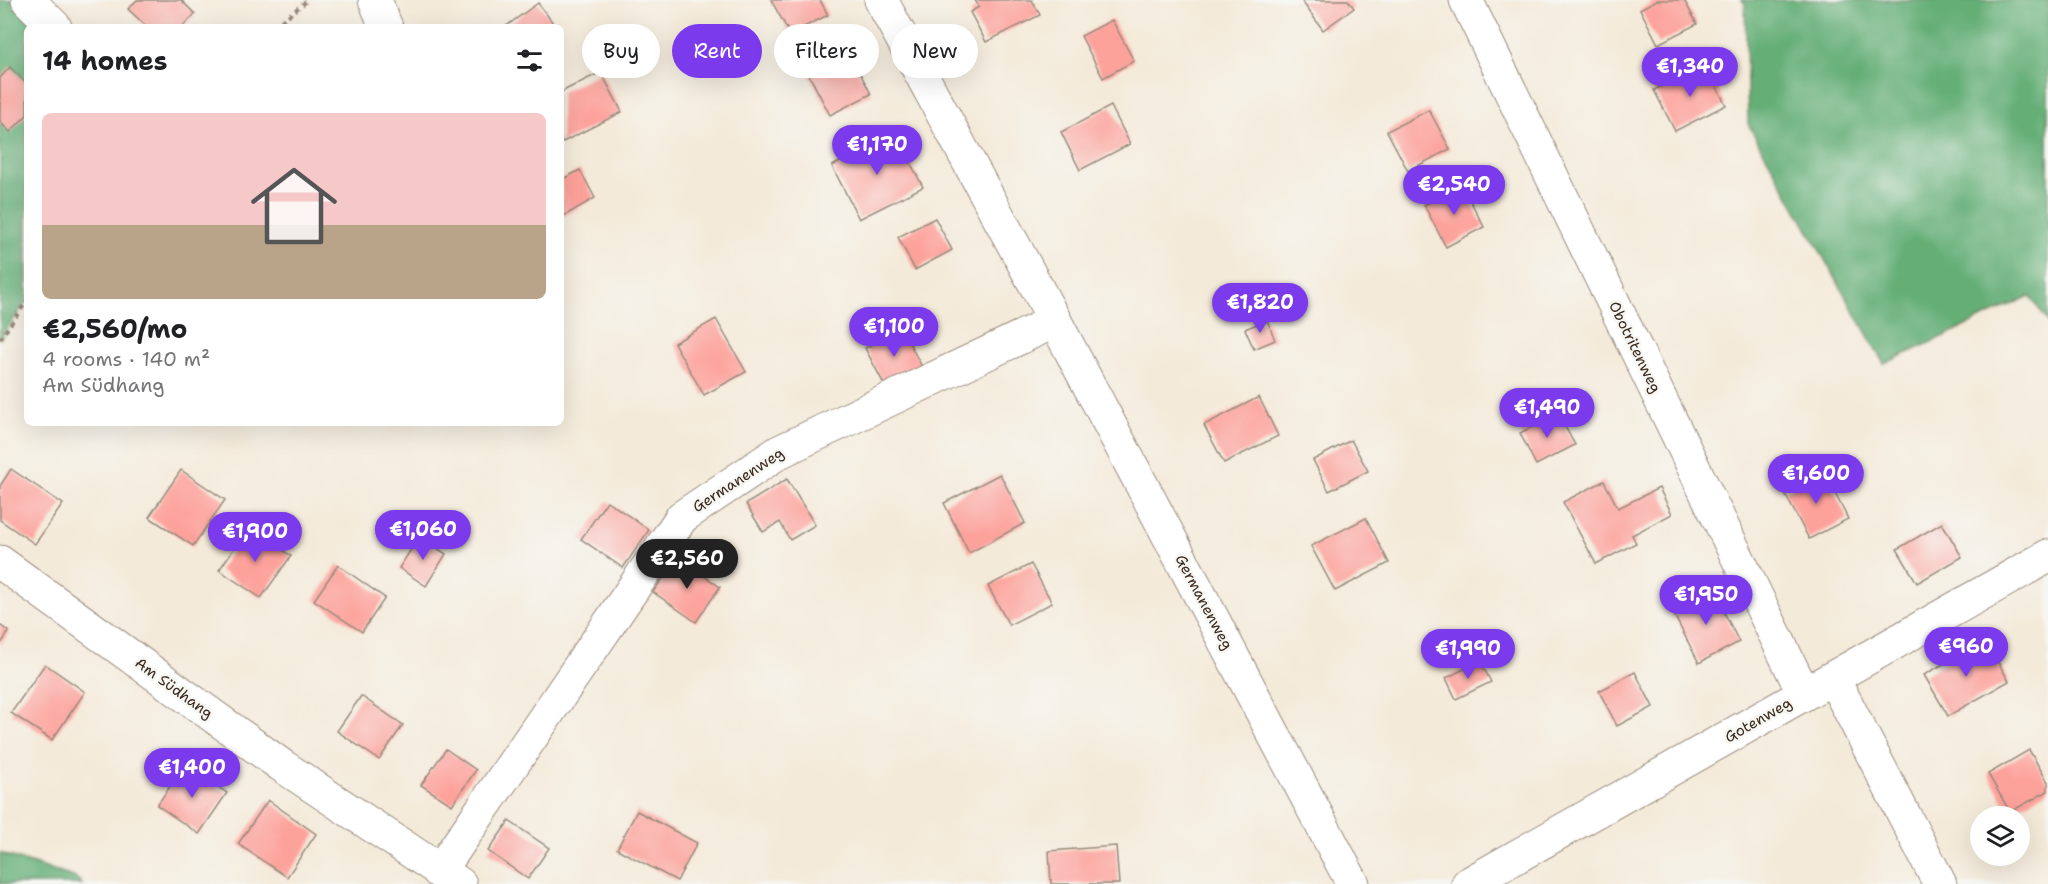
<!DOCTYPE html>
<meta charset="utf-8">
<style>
:root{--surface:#fff;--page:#f6f6f6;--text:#202124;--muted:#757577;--line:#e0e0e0;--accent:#7c3aed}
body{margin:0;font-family:"Shantell Sans",sans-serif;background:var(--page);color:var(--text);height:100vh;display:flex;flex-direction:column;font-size:22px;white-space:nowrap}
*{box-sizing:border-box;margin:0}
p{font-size:20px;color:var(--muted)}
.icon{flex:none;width:33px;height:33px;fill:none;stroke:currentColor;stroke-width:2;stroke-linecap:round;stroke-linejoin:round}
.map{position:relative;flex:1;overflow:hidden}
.side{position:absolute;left:24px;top:24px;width:540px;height:402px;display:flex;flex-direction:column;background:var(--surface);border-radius:9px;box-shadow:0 6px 24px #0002}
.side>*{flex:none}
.guide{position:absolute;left:582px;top:24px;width:570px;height:54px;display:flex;gap:12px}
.fabs{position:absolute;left:1970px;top:806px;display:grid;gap:12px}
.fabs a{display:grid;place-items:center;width:60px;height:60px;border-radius:50%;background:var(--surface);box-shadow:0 6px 24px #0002;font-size:30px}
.price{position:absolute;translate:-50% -51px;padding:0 14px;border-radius:21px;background:var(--accent);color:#fff;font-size:20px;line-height:39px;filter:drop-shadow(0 2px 3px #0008)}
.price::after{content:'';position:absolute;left:50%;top:36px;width:18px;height:14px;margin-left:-9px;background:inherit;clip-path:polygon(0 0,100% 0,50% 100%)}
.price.active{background:#222;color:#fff}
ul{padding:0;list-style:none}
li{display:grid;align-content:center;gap:12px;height:318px;padding:0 18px}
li+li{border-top:2px solid var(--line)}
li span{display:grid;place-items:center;height:186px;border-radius:9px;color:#555}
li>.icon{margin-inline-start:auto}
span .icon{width:108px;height:108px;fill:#fffc;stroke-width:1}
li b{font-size:26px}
h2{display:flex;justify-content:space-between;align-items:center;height:72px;padding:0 18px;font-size:26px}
.tag{padding:0 21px;border-radius:27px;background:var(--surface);box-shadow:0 6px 24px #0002;font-size:21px;line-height:54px}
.tag.active{background:var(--accent);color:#fff}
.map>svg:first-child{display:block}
.forest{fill:#65af77;stroke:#506c4a;stroke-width:1.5}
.building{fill:#fda29b}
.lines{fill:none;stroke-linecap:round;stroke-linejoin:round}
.minor-casing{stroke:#988a7c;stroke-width:35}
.path{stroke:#988a7c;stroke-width:4;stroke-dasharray:4.5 4.5;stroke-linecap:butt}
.minor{stroke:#fff;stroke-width:33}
.labels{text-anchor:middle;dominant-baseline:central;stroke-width:5;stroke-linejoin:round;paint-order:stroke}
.street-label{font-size:15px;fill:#3b2a1e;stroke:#f6f6f2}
</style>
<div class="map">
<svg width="2048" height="884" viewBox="0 0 2048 884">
<rect width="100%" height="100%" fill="#f6f6f2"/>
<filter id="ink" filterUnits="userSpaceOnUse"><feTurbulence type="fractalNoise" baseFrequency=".0167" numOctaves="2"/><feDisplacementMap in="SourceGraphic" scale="12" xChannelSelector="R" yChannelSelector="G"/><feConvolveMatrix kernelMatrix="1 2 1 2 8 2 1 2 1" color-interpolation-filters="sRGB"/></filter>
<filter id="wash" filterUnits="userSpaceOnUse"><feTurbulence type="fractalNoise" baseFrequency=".008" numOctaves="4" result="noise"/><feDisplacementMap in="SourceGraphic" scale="24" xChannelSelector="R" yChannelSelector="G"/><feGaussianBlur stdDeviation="1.35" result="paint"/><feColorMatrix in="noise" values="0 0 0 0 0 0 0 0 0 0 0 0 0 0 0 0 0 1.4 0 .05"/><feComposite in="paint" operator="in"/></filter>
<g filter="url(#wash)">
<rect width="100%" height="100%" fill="#f4ead9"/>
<g class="forest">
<path d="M 0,0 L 28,0 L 55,27 L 27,27 L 27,301 L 0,339 Z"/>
<path d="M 1742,0 L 2048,0 L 2048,322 L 2030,296 L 1884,364 L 1748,124 L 1745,4 Z"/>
<path d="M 0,853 L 76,878 L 82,884 L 0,884 Z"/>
</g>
<g id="blocks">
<g class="building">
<path d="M 137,0 L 181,0 L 195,14 L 182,27 L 147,27 L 128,9 Z"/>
<path d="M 771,0 L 820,0 L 828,15 L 790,34 Z"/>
<path d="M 975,0 L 1032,0 L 1040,15 L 986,42 L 970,12 L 979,7 Z"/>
<path d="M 1301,0 L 1348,0 L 1354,8 L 1323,30 Z"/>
<path d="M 1657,0 L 1684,0 L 1697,24 L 1658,44 L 1640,9 Z"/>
<path d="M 538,3 L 556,27 L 505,27 Z"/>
<path d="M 1112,20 L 1134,61 L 1103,78 L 1081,36 Z"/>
<path d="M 849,52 L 871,94 L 830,115 L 808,73 Z"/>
<path d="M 1705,64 L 1726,105 L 1675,131 L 1654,90 Z"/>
<path d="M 10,67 L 27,84 L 27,115 L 10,132 L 0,122 L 0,78 Z"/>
<path d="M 601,72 L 622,112 L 561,143 L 561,92 Z"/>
<path d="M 1111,106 L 1130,144 L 1080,170 L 1061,132 Z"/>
<path d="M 1429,110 L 1450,149 L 1408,171 L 1387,131 Z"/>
<path d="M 895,133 L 923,187 L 859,219 L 832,166 Z"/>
<path d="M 580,170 L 595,198 L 562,217 L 561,180 Z"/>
<path d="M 1462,185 L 1484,227 L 1446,247 L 1424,205 Z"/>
<path d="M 935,218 L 952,250 L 915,270 L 898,237 Z"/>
<path d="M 716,319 L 746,372 L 704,395 L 674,343 Z"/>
<path d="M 1267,320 L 1275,340 L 1254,349 L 1245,329 Z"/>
<path d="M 902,329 L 923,369 L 886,388 L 865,348 Z"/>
<path d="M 1259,397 L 1278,436 L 1224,463 L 1204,425 Z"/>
<path d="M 1558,414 L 1575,445 L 1536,465 L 1520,433 Z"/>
<path d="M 1351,440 L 1368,471 L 1329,491 L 1313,460 Z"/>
<path d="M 11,469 L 63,504 L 35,544 L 0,520 L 0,486 Z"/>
<path d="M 181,470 L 225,500 L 193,546 L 149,517 Z"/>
<path d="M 1824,471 L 1848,519 L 1809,539 L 1784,492 Z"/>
<path d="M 1000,474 L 1025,523 L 969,553 L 944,503 Z"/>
<path d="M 787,479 L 815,525 L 790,540 L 780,522 L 763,532 L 746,504 Z"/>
<path d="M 1604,481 L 1618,508 L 1659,488 L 1672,514 L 1632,535 L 1636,543 L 1596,564 L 1563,502 Z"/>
<path d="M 607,501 L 649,530 L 623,568 L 581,539 Z"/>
<path d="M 1366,518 L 1389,563 L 1335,591 L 1311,546 Z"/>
<path d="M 1942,523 L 1962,557 L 1917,583 L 1897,549 Z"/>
<path d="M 249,527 L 291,556 L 261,598 L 219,570 Z"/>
<path d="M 419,537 L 446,554 L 426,586 L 399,568 Z"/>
<path d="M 678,558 L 720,587 L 696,622 L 653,592 Z"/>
<path d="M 1031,564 L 1052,603 L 1009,625 L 988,586 Z"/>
<path d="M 338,565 L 385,598 L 362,632 L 314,600 Z"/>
<path d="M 1713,590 L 1739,642 L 1699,663 L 1672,611 Z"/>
<path d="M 0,625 L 9,632 L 0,645 Z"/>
<path d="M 1985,640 L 2009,681 L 1948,716 L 1924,675 Z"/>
<path d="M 1480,661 L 1491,682 L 1456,699 L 1446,678 Z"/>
<path d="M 45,664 L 85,692 L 52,740 L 11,713 Z"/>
<path d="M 1635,672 L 1653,707 L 1617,726 L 1599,691 Z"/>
<path d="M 361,696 L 403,725 L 379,760 L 337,731 Z"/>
<path d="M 446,749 L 476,770 L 452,805 L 421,785 Z"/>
<path d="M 2029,750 L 2048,782 L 2048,791 L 2010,812 L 1988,774 Z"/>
<path d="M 185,765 L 227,793 L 199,834 L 157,805 Z"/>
<path d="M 268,800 L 316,834 L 287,877 L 238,844 Z"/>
<path d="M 637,811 L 697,843 L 677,881 L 617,849 Z"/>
<path d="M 509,821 L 549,848 L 528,879 L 488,851 Z"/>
<path d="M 1116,846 L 1119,884 L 1051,884 L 1049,851 Z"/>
</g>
</g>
</g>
<g filter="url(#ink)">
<use href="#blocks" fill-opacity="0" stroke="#988a7c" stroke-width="1.5"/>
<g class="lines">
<g class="minor-casing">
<g id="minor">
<path d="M 28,0 L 55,27"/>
<path d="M 375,0 L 386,27"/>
<path d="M 881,0 L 1055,321 L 1353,884"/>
<path d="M 1466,0 L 1804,694"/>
<path d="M 0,562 L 281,765 L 460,884"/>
<path d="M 1833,678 L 1940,884"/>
<path d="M 439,872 L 682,517 L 779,452 L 1055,321"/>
<path d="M 1468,884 L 2048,556"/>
</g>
</g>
<g class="path">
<path d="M 274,27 L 308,0"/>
<path d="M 0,339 L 27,301"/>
</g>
<use href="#minor" class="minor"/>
</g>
</g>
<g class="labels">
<g class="street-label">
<text transform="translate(1635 347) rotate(64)">Obotritenweg</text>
<text transform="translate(738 480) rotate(-33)">Germanenweg</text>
<text transform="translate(1204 602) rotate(62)">Germanenweg</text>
<text transform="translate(174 688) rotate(36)">Am Südhang</text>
<text transform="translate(1758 720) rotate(-30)">Gotenweg</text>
</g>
</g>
</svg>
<div class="fabs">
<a><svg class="icon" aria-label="layers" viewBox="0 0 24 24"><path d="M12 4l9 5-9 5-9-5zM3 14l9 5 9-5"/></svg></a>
</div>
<b class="price" style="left:1690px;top:98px">€1,340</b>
<b class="price" style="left:877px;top:176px">€1,170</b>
<b class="price" style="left:1454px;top:216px">€2,540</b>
<b class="price" style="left:1260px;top:334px">€1,820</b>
<b class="price" style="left:894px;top:358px">€1,100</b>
<b class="price" style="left:1547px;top:439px">€1,490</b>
<b class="price" style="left:1816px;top:505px">€1,600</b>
<b class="price" style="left:423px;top:561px">€1,060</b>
<b class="price" style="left:255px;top:563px">€1,900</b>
<b class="price active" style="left:687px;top:590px">€2,560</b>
<b class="price" style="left:1706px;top:626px">€1,950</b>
<b class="price" style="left:1966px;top:678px">€960</b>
<b class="price" style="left:1468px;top:680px">€1,990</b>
<b class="price" style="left:192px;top:799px">€1,400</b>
<div class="guide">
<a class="tag">Buy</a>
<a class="tag active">Rent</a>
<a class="tag">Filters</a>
<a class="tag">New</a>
</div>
<section class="side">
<h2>14 homes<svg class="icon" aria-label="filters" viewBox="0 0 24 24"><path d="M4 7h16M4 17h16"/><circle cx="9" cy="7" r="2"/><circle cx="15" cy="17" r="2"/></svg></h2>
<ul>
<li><span style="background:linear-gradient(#f6c9c9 60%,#b9a48a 0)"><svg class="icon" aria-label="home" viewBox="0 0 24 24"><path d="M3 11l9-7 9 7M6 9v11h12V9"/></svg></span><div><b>€2,560/mo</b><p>4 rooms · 140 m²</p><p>Am Südhang</p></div></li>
</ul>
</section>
</div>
